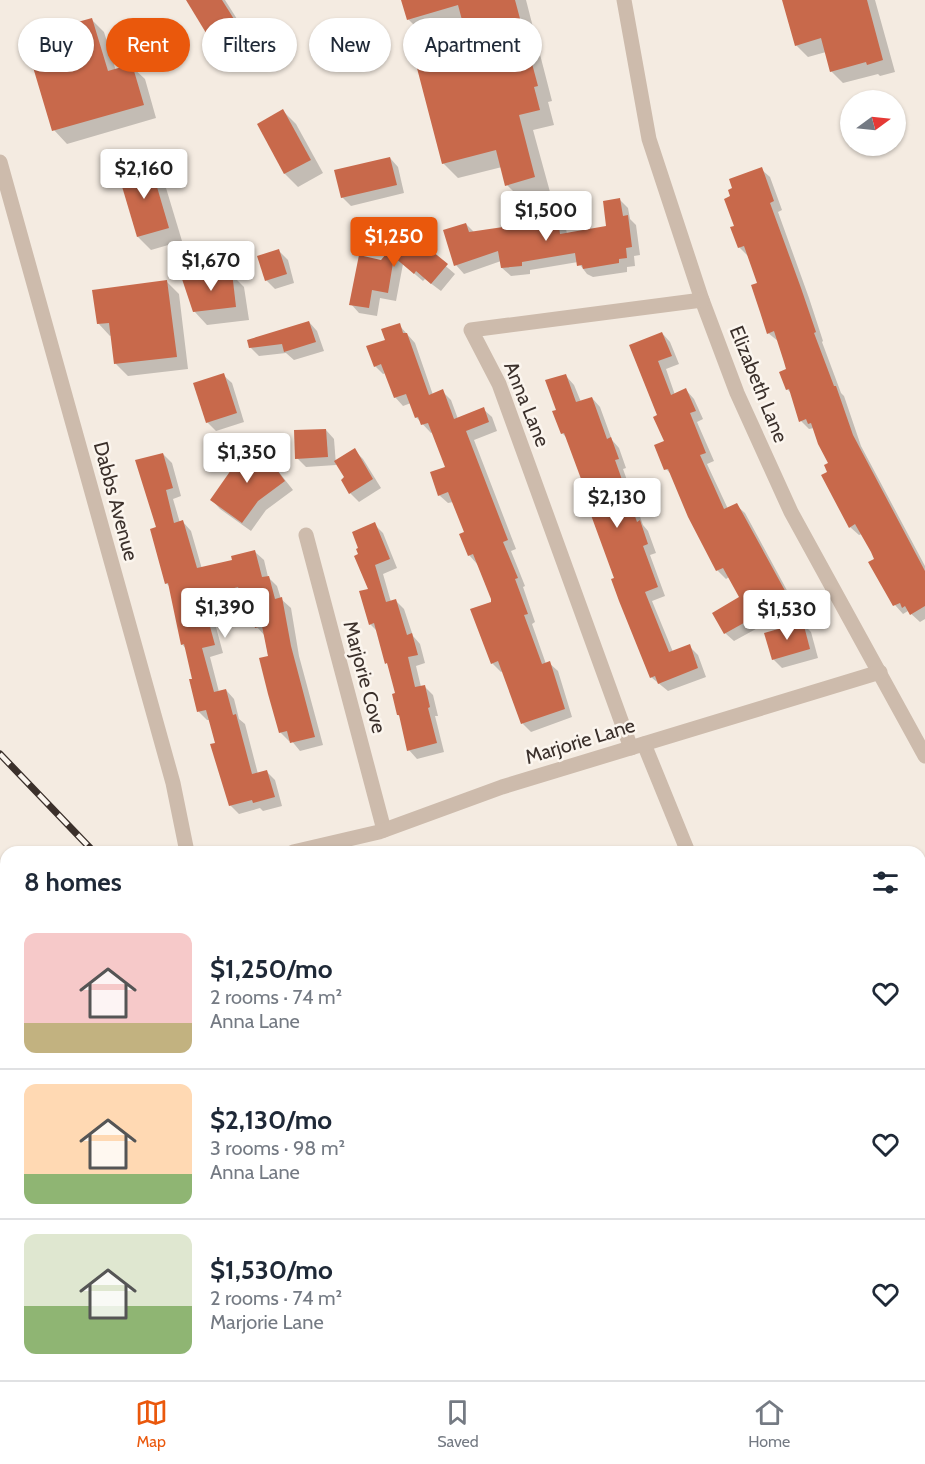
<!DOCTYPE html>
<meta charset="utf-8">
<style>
:root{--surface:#fff;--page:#f6f6f7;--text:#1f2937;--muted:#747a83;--line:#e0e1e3;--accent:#ea580c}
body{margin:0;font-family:Cabin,sans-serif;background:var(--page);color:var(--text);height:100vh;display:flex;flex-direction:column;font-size:22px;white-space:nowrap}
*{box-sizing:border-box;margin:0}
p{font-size:20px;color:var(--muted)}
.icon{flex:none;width:33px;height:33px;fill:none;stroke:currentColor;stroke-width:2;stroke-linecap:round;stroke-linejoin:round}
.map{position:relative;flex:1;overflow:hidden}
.panel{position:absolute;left:0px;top:846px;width:926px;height:534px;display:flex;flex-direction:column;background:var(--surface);border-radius:18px 18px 0 0;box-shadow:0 2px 4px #0004}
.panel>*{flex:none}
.hud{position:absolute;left:18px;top:18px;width:600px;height:54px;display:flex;gap:12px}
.needle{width:39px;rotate:75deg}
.buttons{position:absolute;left:840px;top:90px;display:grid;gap:12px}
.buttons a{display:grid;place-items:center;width:66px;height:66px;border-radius:50%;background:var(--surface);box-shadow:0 2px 4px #0004;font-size:30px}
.price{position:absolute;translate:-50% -51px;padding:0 14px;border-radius:6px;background:#fff;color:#222;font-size:20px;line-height:39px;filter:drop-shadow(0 2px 3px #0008)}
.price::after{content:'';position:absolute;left:50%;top:36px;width:18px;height:14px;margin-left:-9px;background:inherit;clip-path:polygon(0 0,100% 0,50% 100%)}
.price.active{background:var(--accent);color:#fff}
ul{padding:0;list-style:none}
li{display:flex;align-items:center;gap:18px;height:150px;padding:0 24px}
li+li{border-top:2px solid var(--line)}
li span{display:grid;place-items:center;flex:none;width:168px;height:120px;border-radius:12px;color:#555}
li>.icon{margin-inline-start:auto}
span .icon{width:72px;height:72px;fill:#fffc;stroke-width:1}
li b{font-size:26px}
h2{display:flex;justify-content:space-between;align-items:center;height:72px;padding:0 24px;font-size:26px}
.tag{padding:0 21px;border-radius:27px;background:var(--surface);box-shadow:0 2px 4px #0004;font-size:21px;line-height:54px}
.tag.active{background:var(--accent);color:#fff}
.tabs{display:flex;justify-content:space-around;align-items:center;height:84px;border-top:2px solid var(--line);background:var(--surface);font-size:16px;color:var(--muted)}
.tabs a{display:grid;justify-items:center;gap:3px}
.tabs .active{color:var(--accent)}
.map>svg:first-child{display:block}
.green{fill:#b8c4a0}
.water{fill:#7fb0b2}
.shadow{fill:#0003}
.building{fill:#c8694b}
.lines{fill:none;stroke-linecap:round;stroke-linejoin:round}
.service{stroke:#cdbbac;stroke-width:8}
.minor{stroke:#cdbbac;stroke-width:15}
.tertiary{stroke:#cdbbac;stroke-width:15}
.rail-casing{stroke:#3b302b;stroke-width:7}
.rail{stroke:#fbf5ee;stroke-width:4.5;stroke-dasharray:14;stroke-linecap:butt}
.labels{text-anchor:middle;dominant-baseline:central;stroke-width:5;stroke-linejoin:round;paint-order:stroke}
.street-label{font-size:20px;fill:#3b302b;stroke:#fbf5ee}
</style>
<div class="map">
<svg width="925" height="1380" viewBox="0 0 925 1380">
<rect width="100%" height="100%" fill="#f4ebe1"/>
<g class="green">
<path d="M 6,1000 L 6,1292 L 0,1292 L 0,1001 Z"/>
<path d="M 79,1374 L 523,1374 L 528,1380 L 85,1380 Z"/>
</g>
<path class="water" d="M 5,1291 L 6,1374 L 79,1374 L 85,1380 L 0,1380 L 0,1292 Z"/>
<g class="shadow">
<path d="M 194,0 L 225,0 L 256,49 L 232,63 L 218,50 Z"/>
<path d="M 403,0 L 526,0 L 552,101 L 548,102 L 554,125 L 533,130 L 550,192 L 522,200 L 507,185 L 502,167 L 458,178 L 443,163 L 468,36 L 465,23 L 423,34 L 408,19 Z"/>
<path d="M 784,0 L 875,0 L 895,72 L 880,76 L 878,74 L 843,83 L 831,71 L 826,52 L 808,57 L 796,45 Z"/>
<path d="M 91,19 L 104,32 L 116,71 L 131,66 L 145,79 L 156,118 L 67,144 L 54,130 Z"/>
<path d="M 283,111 L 296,124 L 323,173 L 298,187 L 285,174 L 259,124 Z"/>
<path d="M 390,158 L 398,167 L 404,193 L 351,206 L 342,197 Z"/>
<path d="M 150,165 L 163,178 L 182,241 L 151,250 L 138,237 Z"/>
<path d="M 761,169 L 770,177 L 782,210 L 778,212 L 809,298 L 823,341 L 822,342 L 841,393 L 844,396 L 861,446 L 925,566 L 925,619 L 920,622 L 908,611 L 903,614 L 895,605 L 870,563 L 876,560 L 862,534 L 859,535 L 850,527 L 829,472 L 830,464 L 814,428 L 809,429 L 801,421 L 791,393 L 787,389 L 787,370 L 778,341 L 768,333 L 759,284 L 748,256 L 739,247 L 736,227 Z"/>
<path d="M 620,200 L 628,208 L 630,219 L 636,225 L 640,255 L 634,256 L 635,266 L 627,267 L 627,272 L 593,277 L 587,274 L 578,262 L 530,270 L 530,274 L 511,276 L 502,268 L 501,261 L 464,274 L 456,265 L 466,224 L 475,233 L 557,220 L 566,229 L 567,234 L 608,227 Z"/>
<path d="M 406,232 L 455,274 L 441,291 L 425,279 L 423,281 L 403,264 L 396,301 L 380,298 L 377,316 L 359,313 L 351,304 Z"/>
<path d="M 279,251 L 288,260 L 294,283 L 275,289 L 266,280 Z"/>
<path d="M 231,274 L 244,287 L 249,320 L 207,325 L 194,311 Z"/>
<path d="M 167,282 L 179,294 L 188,369 L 128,376 L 116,364 L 112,335 L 110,336 L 98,323 Z"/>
<path d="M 309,322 L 317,331 L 324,351 L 294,360 L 286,353 L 259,356 L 250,347 Z"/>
<path d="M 399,325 L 415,343 L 433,395 L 442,391 L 451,400 L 458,419 L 483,409 L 492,417 L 497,431 L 474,440 L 516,549 L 511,551 L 525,586 L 523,587 L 535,622 L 532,624 L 546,664 L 549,663 L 558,671 L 572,717 L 531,732 L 523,724 L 503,671 L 501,672 L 492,663 L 492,598 L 478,565 L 469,555 L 461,535 L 466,533 L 453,502 L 448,503 L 439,495 L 447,468 L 433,432 L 431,433 L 416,417 L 411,403 L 403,406 L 395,397 L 386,373 L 383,374 L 375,366 L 387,341 Z"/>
<path d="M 662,333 L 670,342 L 679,364 L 666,369 L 675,395 L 686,390 L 694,399 L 703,419 L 697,422 L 714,461 L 707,464 L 728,509 L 736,505 L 745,513 L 796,607 L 734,641 L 725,633 L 741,598 L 729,577 L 726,579 L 717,570 L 674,477 L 666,469 L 666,442 L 659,416 L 631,346 Z"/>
<path d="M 223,375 L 232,383 L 244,422 L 216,431 L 207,422 Z"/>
<path d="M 566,376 L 574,385 L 581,402 L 592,398 L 600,407 L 612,440 L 619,448 L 626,468 L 623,469 L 643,525 L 648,531 L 656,553 L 650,555 L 665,596 L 652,601 L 673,652 L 689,646 L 698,655 L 706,677 L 668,691 L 651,677 L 589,496 L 568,439 L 562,433 L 558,411 Z"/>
<path d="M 326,430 L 334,439 L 336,465 L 306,467 L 297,458 Z"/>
<path d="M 259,447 L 293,490 L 266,510 L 251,531 L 220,509 L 212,500 L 248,455 Z"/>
<path d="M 354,450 L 363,459 L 381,488 L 359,502 L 350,493 L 346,478 Z"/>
<path d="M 163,454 L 172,463 L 181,496 L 173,499 L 180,523 L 183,522 L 191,531 L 202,569 L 233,561 L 255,552 L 264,560 L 268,577 L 277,586 L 281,599 L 291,608 L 299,656 L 323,745 L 300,751 L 291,740 L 289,741 L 280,732 L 265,636 L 257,627 L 251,604 L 243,597 L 210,605 L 223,653 L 210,657 L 219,692 L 226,690 L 234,699 L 239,719 L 245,724 L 258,774 L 266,771 L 275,780 L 282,806 L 263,811 L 260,808 L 239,814 L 230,805 L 210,720 L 207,720 L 199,712 L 191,680 L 193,680 L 186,649 L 182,644 L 170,587 L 166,583 L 158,528 Z"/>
<path d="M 374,524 L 383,533 L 397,568 L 383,574 L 391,602 L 396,601 L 404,609 L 413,636 L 420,644 L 425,663 L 416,666 L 421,687 L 424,686 L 433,695 L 438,716 L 435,716 L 444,752 L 417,759 L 409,750 L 402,718 L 398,715 L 397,695 L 378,632 L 370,624 L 370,590 L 360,555 Z"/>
<path d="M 802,623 L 811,632 L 818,658 L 782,668 L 773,659 Z"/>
</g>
<g class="building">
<path d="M 186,0 L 222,0 L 244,35 L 217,51 Z"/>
<path d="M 401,0 L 515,0 L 538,86 L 534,87 L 540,110 L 519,115 L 535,177 L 505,186 L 496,150 L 442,164 L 412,49 L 466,35 L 458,5 L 407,20 Z"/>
<path d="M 782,0 L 867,0 L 883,60 L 867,65 L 866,62 L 830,72 L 821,38 L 795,46 Z"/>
<path d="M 92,18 L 108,71 L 132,64 L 144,105 L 52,131 L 24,37 Z"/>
<path d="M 283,109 L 311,160 L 284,174 L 257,124 Z"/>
<path d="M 390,157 L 397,185 L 341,198 L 334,170 Z"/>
<path d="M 150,163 L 169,228 L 137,237 L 118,173 Z"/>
<path d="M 762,167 L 774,201 L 770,203 L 801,288 L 816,332 L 814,333 L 834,386 L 836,386 L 853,435 L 925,571 L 925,606 L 910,615 L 905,606 L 902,608 L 900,603 L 893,606 L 868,562 L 874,559 L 871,552 L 855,524 L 849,528 L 821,475 L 827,472 L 824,465 L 828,463 L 818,444 L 811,423 L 808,424 L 806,419 L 799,422 L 789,389 L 786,390 L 779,372 L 786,369 L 784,362 L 774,331 L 767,334 L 760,312 L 751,285 L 757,283 L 744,246 L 738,248 L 730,227 L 734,226 L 724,199 L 730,196 L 728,190 L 732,188 L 729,179 Z"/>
<path d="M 620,198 L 623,216 L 628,215 L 632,247 L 626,248 L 627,258 L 619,259 L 619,263 L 583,269 L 582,265 L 577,266 L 575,253 L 522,262 L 522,266 L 501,268 L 498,251 L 454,266 L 443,230 L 466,223 L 469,232 L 558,219 L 560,234 L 606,226 L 603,201 Z"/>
<path d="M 406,230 L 448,264 L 431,284 L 416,271 L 414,274 L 394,257 L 388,293 L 372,290 L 369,308 L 349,305 L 359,255 L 381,260 Z"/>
<path d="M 279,249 L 287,274 L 265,281 L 257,256 Z"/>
<path d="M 232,272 L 236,307 L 193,312 L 182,279 Z"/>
<path d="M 167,280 L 177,357 L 114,364 L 109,323 L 97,324 L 92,290 Z"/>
<path d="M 309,321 L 316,342 L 284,352 L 282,344 L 249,348 L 247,340 Z"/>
<path d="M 400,323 L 403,333 L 407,333 L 429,395 L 443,389 L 454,419 L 484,407 L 489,422 L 466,431 L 508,540 L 503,542 L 518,578 L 515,579 L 528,614 L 524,615 L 542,664 L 550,661 L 565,709 L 521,724 L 498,661 L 491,664 L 470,609 L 491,602 L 491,599 L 473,554 L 468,556 L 459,534 L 464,532 L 448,492 L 438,496 L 430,472 L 445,467 L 428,423 L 421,425 L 418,417 L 415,418 L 406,394 L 394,398 L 381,364 L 374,367 L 366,346 L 385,340 L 381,329 Z"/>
<path d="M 662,332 L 672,356 L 658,361 L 671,395 L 686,388 L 696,411 L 690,413 L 706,453 L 700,455 L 724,509 L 737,503 L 789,598 L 724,634 L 712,613 L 739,597 L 723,568 L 716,571 L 688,517 L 668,469 L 664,470 L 654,445 L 664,441 L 653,417 L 657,415 L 629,345 Z"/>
<path d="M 224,373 L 237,413 L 206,423 L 193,383 Z"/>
<path d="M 566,374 L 576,402 L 592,397 L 607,439 L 611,437 L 619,459 L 615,460 L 637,522 L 640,520 L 648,544 L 643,546 L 658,587 L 645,592 L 669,652 L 690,644 L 698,668 L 658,684 L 655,676 L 650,678 L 619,601 L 611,579 L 614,578 L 584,496 L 587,495 L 564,433 L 561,434 L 552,411 L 556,410 L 545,380 Z"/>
<path d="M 326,429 L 328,457 L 295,459 L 294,430 Z"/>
<path d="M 259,445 L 285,481 L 258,501 L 242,523 L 210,500 L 245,450 L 247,454 Z"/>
<path d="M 355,448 L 373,479 L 349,494 L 341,480 L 344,477 L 334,461 Z"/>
<path d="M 163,453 L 173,488 L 166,490 L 174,523 L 183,520 L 197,568 L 232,560 L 231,556 L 255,550 L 262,577 L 269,576 L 275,599 L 282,597 L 291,646 L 315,737 L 290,743 L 287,731 L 279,733 L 268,694 L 259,658 L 268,656 L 262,626 L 255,628 L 247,594 L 241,596 L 238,587 L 202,597 L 215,645 L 202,648 L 214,692 L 226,689 L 233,715 L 236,714 L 252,774 L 267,770 L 275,797 L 253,803 L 252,800 L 229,806 L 210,744 L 215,743 L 206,710 L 197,712 L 189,679 L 192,679 L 184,644 L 181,645 L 168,583 L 165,584 L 150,529 L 156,527 L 135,460 Z"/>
<path d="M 375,522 L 390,559 L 375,565 L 386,602 L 396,599 L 407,635 L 412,633 L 418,655 L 408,657 L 415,687 L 425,685 L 430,707 L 428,708 L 437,743 L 407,751 L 399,715 L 397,715 L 392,694 L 395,693 L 387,663 L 385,664 L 374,623 L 369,625 L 359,591 L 368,589 L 354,556 L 358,554 L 356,549 L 358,548 L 352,532 Z"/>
<path d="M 803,622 L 810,649 L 772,660 L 764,633 Z"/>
</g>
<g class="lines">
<path class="service" d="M 464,1374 L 469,1380"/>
<g class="minor">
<path d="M 624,0 L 649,139 L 702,300 L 737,393 L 791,512 L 925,756"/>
<path d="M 306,535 L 384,830"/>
<path d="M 644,744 L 688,852"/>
<path d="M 631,748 L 499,384 L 471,330 L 702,300"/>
<path d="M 293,852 L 379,832 L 502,787 L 880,672"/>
<path d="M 920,930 L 925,928"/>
<path d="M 920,1217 L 925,1214"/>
<path d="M 891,1374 L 893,1380"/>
</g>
<g class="tertiary">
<path d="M 0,162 L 173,783 L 187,852"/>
<path d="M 0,957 L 6,956"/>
</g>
<g class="rail-casing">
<g id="rail">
<path d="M 0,754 L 94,852"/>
<path d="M 590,1374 L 596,1380"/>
</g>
</g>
<use href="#rail" class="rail"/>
</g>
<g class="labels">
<g class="street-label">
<text transform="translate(759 384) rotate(68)">Elizabeth Lane</text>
<text transform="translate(527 404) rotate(68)">Anna Lane</text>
<text transform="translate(116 501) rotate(75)">Dabbs Avenue</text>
<text transform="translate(365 677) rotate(75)">Marjorie Cove</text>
<text transform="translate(580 741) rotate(-17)">Marjorie Lane</text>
</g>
</g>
</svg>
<div class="buttons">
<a><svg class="needle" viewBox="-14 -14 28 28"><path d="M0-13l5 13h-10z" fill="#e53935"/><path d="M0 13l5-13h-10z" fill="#747a83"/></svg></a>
</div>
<b class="price" style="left:144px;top:200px">$2,160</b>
<b class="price" style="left:546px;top:242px">$1,500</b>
<b class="price active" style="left:394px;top:268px">$1,250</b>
<b class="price" style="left:211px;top:292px">$1,670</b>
<b class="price" style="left:247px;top:484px">$1,350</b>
<b class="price" style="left:617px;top:529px">$2,130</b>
<b class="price" style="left:225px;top:639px">$1,390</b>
<b class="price" style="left:787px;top:641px">$1,530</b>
<div class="hud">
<a class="tag">Buy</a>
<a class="tag active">Rent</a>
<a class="tag">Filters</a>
<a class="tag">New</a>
<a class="tag">Apartment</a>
</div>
<section class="panel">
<h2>8 homes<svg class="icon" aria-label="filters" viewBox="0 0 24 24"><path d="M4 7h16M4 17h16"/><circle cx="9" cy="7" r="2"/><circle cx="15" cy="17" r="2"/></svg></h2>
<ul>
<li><span style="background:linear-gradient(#f6c9c9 75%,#c2b280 0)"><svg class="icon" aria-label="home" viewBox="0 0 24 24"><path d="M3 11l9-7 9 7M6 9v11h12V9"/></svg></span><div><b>$1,250/mo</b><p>2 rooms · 74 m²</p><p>Anna Lane</p></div><svg class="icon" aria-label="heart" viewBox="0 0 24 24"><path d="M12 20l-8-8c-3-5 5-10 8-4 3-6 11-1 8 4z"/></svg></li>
<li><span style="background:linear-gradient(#ffd9b3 75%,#8fb573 0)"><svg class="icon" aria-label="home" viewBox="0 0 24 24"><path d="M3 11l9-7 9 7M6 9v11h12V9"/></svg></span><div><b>$2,130/mo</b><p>3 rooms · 98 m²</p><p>Anna Lane</p></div><svg class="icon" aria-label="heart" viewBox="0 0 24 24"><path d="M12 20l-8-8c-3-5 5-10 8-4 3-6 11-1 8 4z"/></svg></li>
<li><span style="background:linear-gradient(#dfe7d0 60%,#8fb573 0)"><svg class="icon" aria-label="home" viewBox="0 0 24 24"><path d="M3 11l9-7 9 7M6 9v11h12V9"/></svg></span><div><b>$1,530/mo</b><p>2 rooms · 74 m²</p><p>Marjorie Lane</p></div><svg class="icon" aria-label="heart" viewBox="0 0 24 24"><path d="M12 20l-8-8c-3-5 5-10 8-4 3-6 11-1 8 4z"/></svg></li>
</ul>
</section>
</div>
<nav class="tabs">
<a class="active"><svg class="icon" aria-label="map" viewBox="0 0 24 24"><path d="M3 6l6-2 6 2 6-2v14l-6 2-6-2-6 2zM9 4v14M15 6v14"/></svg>Map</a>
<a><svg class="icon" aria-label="saved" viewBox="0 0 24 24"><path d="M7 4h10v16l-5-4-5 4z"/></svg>Saved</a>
<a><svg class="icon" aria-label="home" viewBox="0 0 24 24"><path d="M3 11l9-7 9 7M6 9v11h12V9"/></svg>Home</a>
</nav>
